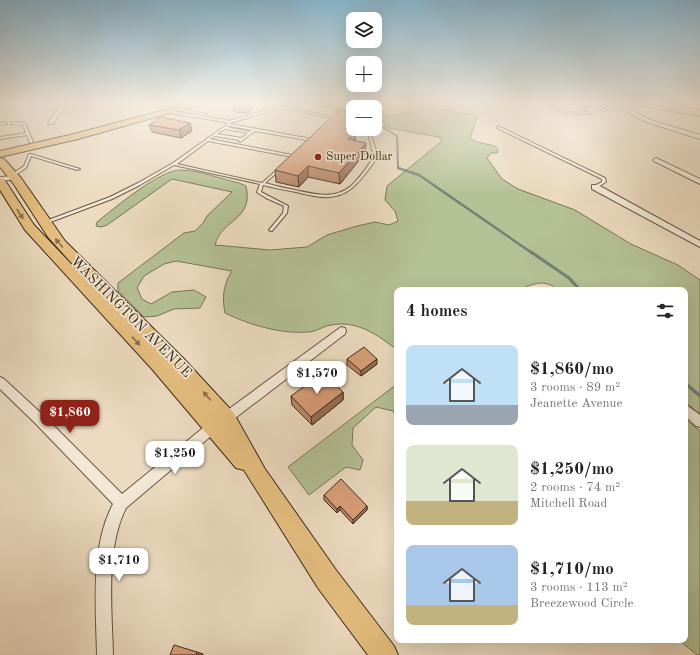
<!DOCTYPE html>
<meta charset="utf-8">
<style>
:root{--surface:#fff;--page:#f2f2f2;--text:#222;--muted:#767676;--accent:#8f2418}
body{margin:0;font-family:"Old Standard TT",serif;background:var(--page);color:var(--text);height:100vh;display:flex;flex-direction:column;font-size:15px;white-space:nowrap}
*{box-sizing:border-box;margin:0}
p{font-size:13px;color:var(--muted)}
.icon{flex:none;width:22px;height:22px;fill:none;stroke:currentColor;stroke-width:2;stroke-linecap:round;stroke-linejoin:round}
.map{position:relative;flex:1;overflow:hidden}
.panel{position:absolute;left:394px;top:287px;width:294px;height:356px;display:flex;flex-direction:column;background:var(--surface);border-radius:8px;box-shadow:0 4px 16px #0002}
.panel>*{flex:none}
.tools{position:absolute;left:346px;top:12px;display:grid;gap:8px}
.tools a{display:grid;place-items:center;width:36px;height:36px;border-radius:8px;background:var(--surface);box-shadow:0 4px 16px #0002;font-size:20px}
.price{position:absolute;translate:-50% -34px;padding:0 9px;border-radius:8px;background:#fff;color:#222;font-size:13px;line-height:26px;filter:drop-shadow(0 1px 2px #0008)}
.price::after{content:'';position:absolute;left:50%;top:24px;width:12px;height:9px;margin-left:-6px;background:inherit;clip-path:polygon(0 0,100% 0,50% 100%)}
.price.current{background:var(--accent);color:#fff}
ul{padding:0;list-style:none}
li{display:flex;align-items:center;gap:12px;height:100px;padding:0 12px}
li span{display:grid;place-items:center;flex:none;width:112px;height:80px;border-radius:8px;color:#555}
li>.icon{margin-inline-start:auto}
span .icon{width:48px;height:48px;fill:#fffc;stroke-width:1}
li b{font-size:17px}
h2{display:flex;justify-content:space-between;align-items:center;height:48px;padding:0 12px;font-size:17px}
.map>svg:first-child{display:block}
.green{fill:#b4c195;stroke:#767658}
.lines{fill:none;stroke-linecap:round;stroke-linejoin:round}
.stream-far3{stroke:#738273;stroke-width:2}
.stream-far2{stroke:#738273;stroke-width:2.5}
.stream-far1{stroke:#738273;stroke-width:3}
.stream{stroke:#738273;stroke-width:3.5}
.service-casing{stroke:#665844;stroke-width:2}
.minor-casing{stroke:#665844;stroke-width:2}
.primary-casing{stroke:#392c1b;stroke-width:2}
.service{fill:#f3e8d6;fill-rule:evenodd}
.minor{fill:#f3e8d6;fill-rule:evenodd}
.primary{fill:#e6be80;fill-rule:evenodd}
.wall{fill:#bb8867;stroke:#392c1b}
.shaded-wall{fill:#986f54;stroke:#392c1b}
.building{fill:#d99e78;stroke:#392c1b}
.oneway{fill:#876e48}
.poi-dot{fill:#8f2418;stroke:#f3e8d6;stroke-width:1.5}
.labels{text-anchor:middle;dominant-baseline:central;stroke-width:3.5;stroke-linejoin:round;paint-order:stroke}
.far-poi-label{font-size:12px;fill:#392c1b;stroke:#f3e8d6;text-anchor:start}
.street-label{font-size:14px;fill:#392c1b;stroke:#f3e8d6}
</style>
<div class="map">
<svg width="700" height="655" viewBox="0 0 700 655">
<rect width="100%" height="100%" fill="#ecdbc0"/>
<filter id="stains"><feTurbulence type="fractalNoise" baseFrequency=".005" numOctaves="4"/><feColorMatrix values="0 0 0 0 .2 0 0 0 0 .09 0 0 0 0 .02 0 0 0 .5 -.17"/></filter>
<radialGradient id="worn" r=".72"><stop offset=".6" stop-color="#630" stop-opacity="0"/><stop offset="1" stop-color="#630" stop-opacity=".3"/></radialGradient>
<g class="green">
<path d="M 304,102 L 353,102 L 358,107 L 353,107 L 353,116 Z"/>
<path d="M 409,105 L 419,105 L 473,115 L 477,117 L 470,138 L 476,142 L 495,146 L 498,150 L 497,153 L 491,153 L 487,158 L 502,179 L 518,189 L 575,210 L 631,244 L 678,265 L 700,280 L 700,414 L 685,402 L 685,290 L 557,290 C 546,278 532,284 519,290 L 397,290 L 397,350 C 378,335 357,320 331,325 C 323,326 316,332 308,332 C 280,334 250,325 225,313 C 222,297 223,285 232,271 L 176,261 L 164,264 L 144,276 L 137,288 L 142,299 L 151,304 L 172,292 L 194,290 L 206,297 L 200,308 L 174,309 L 157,316 L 144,317 L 118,291 L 118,283 L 184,233 L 195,231 L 203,223 L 207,216 L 232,192 L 172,179 L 107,225 L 101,227 L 96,226 L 97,222 C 115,208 160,169 182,170 C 201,171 221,179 239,183 L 246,186 C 254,221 221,219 215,245 L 270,250 L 307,247 L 327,235 L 357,226 L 375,222 L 389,225 L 398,221 L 395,211 L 385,200 L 387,186 L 442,141 L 439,137 L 389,128 L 385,126 L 384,122 L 375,119 L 375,113 C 387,115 401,118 411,110 L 408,106 Z"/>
<path d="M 397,384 L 397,418 L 393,411 L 376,407 L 353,428 L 352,445 L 363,460 L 360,470 L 346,467 L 309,495 L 288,467 Z"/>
<path d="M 685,419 L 700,431 L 700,655 L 697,655 L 679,640 L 685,640 Z"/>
</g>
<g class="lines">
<g class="stream-far3">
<path d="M 319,104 L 353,113"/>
<path d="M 375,122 L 397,136 L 398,168 L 401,169"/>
</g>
<path class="stream-far2" d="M 398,168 L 419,175 L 532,253"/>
<path class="stream-far1" d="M 531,252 L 569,278 L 580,290"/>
<path class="stream" d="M 685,383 L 700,396"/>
<g class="service-casing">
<g id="service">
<path d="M 546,102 C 550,103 553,106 557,108 C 568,113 580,114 590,111 L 590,109 L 583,111 L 582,110 L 593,106 L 585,102 L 589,102 L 604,109 L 617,105 L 618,106 L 604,111 L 595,107 L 592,108 L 593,113 C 577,116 558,114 546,102 Z"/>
<path d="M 679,102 L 682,102 L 677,106 L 675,106 L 675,104 Z"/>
<path d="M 693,102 L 700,102 L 700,104 Z"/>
<path d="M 168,106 L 170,106 L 172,111 L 226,120 L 228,121 L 282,106 L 336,118 L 335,119 L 282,108 L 230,123 L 231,124 L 311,139 L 313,140 L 312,141 L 255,131 L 240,142 L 238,141 L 240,140 L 215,136 L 210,139 L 292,155 L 294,156 L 293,157 L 208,141 L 177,164 L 262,183 L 279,168 L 281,169 L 280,170 L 265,183 C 275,186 285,188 295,190 C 314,194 334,200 351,186 C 360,178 367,167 374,157 L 367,129 L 369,129 L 378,157 C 370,167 362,180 352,188 C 335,202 316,197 296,192 C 285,190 274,188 263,185 L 261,192 L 288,206 L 287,213 L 272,231 L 271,231 L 269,230 L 283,213 L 284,206 L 266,198 L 258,193 L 257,192 L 260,184 L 174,165 L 140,185 L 112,199 L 45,224 L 43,224 L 43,222 L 110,197 L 138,183 L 173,163 L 228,124 L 225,122 L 170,113 ZM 229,126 L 230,126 L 252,130 L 249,132 L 227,127 ZM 225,129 L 226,129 L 248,133 L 242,138 L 217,134 Z"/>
<path d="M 177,108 L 206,114 L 207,115 L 206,116 L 176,110 L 176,109 Z"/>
<path d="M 6,122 L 7,123 L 7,124 L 0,125 L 0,123 Z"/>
<path d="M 12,122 L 25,123 L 33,142 L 32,143 L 30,143 L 27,135 L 0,139 L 0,137 L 26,133 L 23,125 L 11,124 L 11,123 Z"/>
<path d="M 498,126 L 605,178 L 606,182 L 596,188 L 594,188 L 594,186 L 602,182 L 602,179 L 497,128 L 497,127 Z"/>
<path d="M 29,154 L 31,154 L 80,169 L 77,170 L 31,156 L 26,168 L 14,176 L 12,176 L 12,174 L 24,166 Z"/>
</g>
</g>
<g class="minor-casing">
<g id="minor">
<path d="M 62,102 L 68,102 L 53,124 L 49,124 L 48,123 Z"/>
<path d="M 607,102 L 615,102 L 650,120 L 700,135 L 700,139 L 646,122 Z"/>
<path d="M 656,158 L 700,179 L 700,184 L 654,161 L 653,160 Z"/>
<path d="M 15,176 L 18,178 L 17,179 L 0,181 L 0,177 Z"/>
<path d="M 592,185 L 598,185 L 700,241 L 700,247 L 592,189 Z"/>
<path d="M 341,327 L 345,328 L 346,331 L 345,334 L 230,422 L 226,423 L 222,422 L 220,418 L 222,414 Z"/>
<path d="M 0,377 L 4,379 L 43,415 L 122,494 L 209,423 L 213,422 L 217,423 L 219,427 L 217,431 L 126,508 C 105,549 112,610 113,655 L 97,655 C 96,608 90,547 113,504 L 35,423 L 0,389 Z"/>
<path d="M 685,404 L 700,415 L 700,427 L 696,426 L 685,416 Z"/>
</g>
</g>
<g class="primary-casing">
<g id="primary">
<path d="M 195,102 L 209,102 L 78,139 L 0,157 L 0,151 L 74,134 Z"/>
<path d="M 633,102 L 653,102 L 700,110 L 700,116 L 637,105 Z"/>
<path d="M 0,158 L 4,159 L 21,178 L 65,241 L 183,358 L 233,412 L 265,469 L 336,570 L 394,646 L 398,655 L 368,655 L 318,588 L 244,470 L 236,468 L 152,369 L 25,230 L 0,190 L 0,178 L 4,179 L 34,225 L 96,290 L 48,237 L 13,183 L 0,167 Z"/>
</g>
</g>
<use href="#service" class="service"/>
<use href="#minor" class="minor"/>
<use href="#primary" class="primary"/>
</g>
<g class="wall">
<path d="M 237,102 L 255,102 L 255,103 L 248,113 L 234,112 L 233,107 Z"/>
<path d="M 190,123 L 192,131 L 181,138 L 152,132 L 149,125 Z"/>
<path d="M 353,130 L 356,131 L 355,141 L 365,153 L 340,184 L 308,177 L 299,187 L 276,182 L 275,170 Z"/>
<path d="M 347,359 L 377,364 L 361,376 L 347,365 Z"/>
<path d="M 343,392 L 343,400 L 312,425 L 292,405 L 291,396 Z"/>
<path d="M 324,495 L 367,506 L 367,510 L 353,524 L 340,510 L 337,513 L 324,500 Z"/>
</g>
<g class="shaded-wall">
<path d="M 251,102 L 255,102 L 255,103 L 248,113 L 247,108 Z"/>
<path d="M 353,120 L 353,129 L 354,129 L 345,139 L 345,129 Z"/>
<path d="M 190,123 L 192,131 L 181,138 L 179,130 Z"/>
<path d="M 356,131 L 355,141 L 348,139 Z"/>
<path d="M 366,143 L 365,153 L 340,184 L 339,173 Z"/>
<path d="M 308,166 L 308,177 L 299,187 L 298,176 Z"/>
<path d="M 377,359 L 377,364 L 361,376 L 361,371 Z"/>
<path d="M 343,392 L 343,400 L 312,425 L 311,417 Z"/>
<path d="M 340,506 L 340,510 L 337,513 L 337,509 Z"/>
<path d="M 367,506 L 367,510 L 353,524 L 353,520 Z"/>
<path d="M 197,652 L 203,654 L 203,655 L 196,655 Z"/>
</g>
<g class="building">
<path d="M 237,102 L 251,102 L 247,108 L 233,107 Z"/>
<path d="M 338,111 L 353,113 L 353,120 L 345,129 L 356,131 L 348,139 L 366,143 L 339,173 L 308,166 L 298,176 L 275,170 Z"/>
<path d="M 161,117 L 190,123 L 179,130 L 149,125 Z"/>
<path d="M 364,347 L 377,359 L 361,371 L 347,359 Z"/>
<path d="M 323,373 L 343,392 L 311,417 L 291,396 Z"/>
<path d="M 341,479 L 367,506 L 353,520 L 340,506 L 337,509 L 324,495 Z"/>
<path d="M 174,645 L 197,652 L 196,655 L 170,655 Z"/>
</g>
<defs><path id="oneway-solid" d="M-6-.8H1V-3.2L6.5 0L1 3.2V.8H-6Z"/></defs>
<g class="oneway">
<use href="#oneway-solid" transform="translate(20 214) rotate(57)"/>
<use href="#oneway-solid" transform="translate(59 243) rotate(-131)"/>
<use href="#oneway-solid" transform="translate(136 341) rotate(47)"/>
<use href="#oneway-solid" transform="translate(207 396) rotate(-131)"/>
</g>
<linearGradient id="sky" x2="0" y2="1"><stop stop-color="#88b7d0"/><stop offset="0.53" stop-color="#f6efe3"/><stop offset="1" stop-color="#f6efe3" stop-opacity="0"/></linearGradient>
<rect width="700" height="194" fill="url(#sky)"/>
<circle class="poi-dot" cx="318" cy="157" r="4"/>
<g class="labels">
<g class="far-poi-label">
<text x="326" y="157">Super Dollar</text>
</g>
<g class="street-label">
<text transform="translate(131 317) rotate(45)">WASHINGTON AVENUE</text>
</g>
</g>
<rect width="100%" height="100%" filter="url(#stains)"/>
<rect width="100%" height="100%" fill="url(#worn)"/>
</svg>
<div class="tools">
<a><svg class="icon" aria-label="layers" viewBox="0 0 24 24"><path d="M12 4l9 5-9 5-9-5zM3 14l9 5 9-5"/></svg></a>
<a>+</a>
<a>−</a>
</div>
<b class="price" style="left:317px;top:395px">$1,570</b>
<b class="price current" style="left:70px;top:434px">$1,860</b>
<b class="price" style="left:175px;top:475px">$1,250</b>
<b class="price" style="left:119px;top:582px">$1,710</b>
<section class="panel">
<h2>4 homes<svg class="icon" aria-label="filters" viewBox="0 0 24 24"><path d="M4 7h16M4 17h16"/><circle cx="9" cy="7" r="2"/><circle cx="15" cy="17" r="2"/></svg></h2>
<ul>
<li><span style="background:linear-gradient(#bfe0f5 75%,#9aa5b1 0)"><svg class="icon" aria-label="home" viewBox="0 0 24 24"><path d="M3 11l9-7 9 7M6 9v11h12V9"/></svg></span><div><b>$1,860/mo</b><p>3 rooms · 89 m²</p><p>Jeanette Avenue</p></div></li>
<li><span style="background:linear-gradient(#dfe7d0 70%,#c2b280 0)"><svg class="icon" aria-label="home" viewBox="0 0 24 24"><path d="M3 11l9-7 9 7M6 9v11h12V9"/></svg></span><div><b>$1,250/mo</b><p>2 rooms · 74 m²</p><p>Mitchell Road</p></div></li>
<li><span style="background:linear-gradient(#a9c7e8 75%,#c2b280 0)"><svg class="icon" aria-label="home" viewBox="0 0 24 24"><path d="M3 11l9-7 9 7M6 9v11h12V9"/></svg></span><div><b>$1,710/mo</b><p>3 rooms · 113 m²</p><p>Breezewood Circle</p></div></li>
</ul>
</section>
</div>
